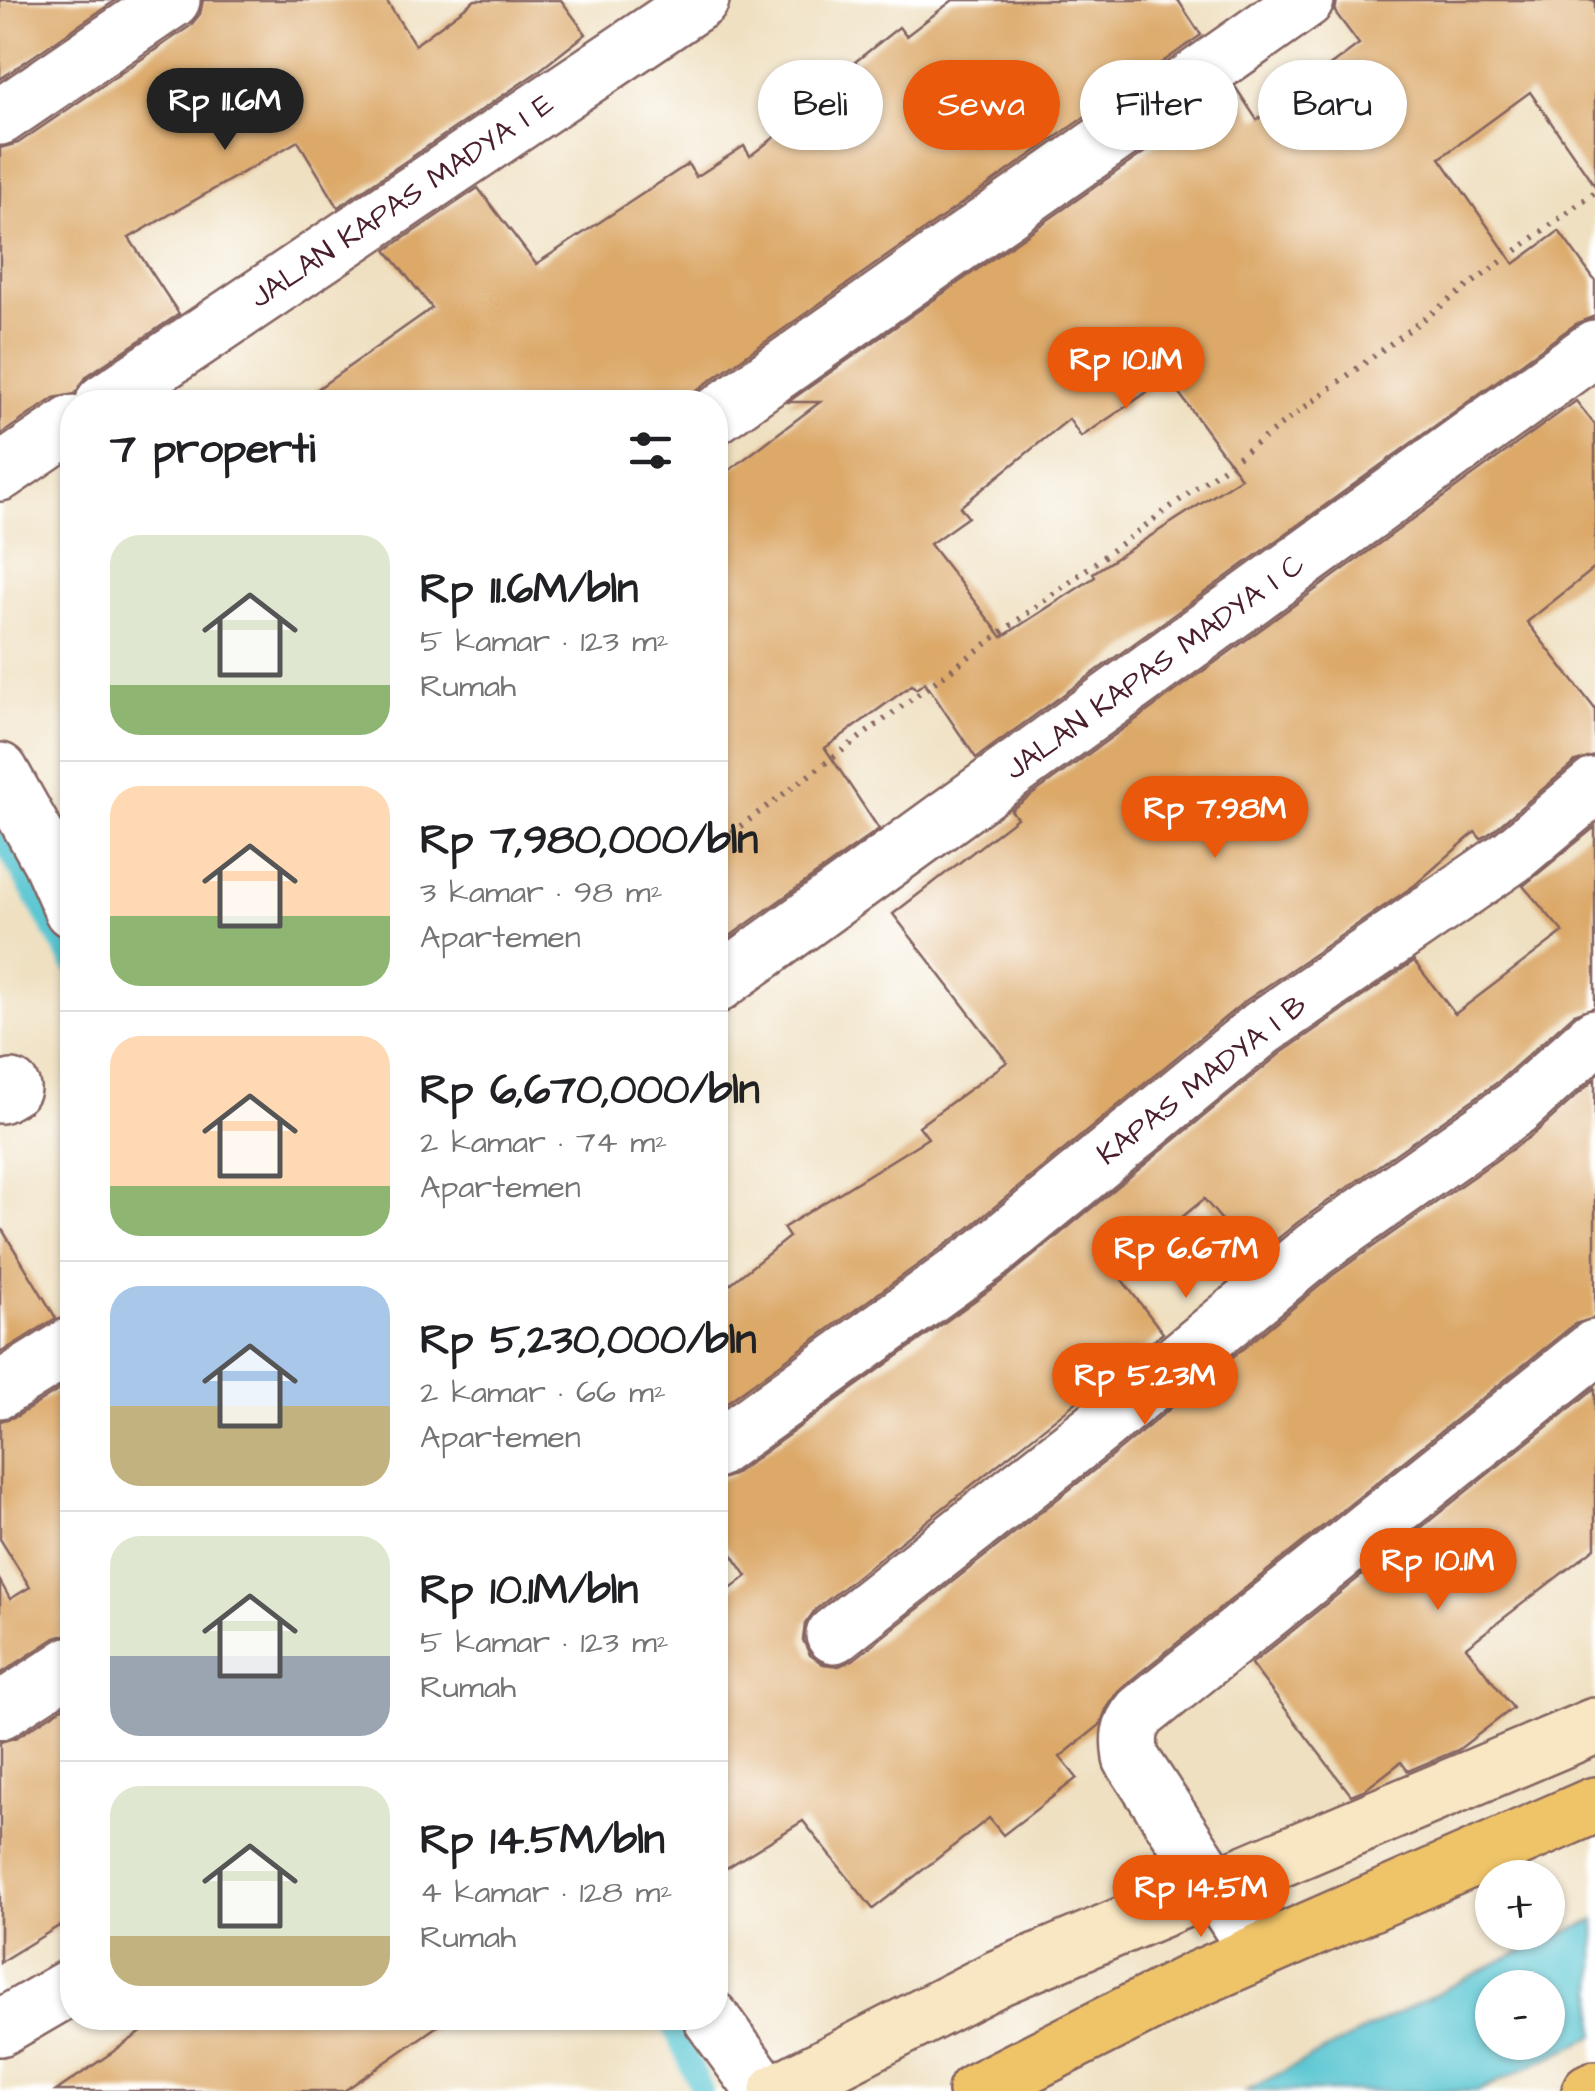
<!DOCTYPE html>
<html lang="id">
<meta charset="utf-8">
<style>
:root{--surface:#fff;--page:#f2f2f2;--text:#202124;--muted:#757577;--line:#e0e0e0;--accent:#ea580c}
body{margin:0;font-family:"Architects Daughter",sans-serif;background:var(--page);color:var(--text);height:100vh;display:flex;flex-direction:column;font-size:38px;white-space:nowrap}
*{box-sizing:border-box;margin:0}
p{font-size:32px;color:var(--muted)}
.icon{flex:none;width:55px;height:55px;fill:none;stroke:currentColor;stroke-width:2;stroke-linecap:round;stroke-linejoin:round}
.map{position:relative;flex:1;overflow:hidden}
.drawer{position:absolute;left:60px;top:390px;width:668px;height:1640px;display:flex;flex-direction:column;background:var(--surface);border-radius:40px;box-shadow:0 2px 8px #0004}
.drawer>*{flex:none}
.top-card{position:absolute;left:758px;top:60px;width:688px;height:90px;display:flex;gap:20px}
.buttons{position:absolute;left:1475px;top:1860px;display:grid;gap:20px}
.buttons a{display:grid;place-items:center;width:90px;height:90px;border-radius:50%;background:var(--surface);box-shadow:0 2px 8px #0004;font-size:50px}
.price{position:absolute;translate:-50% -85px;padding:0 22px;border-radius:35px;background:var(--accent);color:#fff;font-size:32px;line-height:65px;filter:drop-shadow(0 2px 5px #0008)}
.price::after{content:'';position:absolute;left:50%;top:60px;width:30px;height:22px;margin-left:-15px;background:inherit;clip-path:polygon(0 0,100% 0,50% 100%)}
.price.selected{background:#222;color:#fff}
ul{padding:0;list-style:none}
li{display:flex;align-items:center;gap:30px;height:250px;padding:0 50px}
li+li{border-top:2px solid var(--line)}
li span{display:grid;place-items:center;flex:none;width:280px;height:200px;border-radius:30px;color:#555}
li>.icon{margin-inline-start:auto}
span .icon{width:120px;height:120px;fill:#fffc;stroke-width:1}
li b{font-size:42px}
h2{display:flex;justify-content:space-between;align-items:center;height:120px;padding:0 50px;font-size:42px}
.tag{padding:0 35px;border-radius:45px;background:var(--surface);box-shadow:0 2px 8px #0004;font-size:35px;line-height:90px}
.tag.selected{background:var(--accent);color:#fff}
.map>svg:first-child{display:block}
.water{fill:#5ac6d2;stroke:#52727e;stroke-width:2.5;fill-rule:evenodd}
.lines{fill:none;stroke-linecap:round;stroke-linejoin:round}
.stream{stroke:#5ac6d2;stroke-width:22}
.building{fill:#dca969;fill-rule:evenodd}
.minor-casing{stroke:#846360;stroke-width:60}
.secondary-casing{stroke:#846360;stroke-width:60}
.trunk-casing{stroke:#846360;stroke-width:60}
.path{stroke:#846360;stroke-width:6;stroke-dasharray:2.5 8;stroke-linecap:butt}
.minor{stroke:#fff;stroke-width:55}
.secondary{stroke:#f9e7c3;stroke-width:55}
.trunk{stroke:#efc469;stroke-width:55}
.labels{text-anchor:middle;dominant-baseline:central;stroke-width:8;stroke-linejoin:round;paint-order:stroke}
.street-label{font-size:30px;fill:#4a1f2b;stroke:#fff}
</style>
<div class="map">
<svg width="1595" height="2091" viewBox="0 0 1595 2091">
<rect width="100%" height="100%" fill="#fff"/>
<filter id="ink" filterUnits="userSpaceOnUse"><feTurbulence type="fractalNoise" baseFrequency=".01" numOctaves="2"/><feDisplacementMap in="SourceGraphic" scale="20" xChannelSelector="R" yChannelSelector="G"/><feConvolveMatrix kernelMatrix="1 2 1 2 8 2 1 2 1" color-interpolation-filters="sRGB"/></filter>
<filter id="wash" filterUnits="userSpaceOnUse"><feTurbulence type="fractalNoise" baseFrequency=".0048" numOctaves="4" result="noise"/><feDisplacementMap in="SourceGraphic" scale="40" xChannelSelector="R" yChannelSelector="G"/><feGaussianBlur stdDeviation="2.25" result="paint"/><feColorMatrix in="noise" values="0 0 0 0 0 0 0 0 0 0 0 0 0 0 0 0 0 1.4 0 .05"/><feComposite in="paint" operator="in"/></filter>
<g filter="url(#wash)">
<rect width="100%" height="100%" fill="#efe0c1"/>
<path class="water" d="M 1595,1920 L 1595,2036 L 1478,2091 L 1245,2091 L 1507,1958 ZM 1492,1988 L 1548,1988 L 1548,2042 L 1492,2042 Z"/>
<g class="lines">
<g class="stream">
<path d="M 0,835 L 72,962"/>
<path d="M 670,2018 L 702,2091"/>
</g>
</g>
<g id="blocks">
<g class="building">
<path d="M 0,0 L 116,0 L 0,79 Z"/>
<path d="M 203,0 L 386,0 L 415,45 L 475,0 L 561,0 L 586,34 L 536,73 L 338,207 L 298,141 L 129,238 L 179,314 L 87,376 L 75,394 L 54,398 L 0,435 L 0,148 L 18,143 L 190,26 L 200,14 Z"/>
<path d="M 953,0 L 1178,0 L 1201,35 L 697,390 L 687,402 L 299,402 L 432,308 L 386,250 L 478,188 L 536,264 L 688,164 L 696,177 L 744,146 L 750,156 L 862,70 L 855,62 L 899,27 L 906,36 Z"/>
<path d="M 1337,0 L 1595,0 L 1595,186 L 1530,92 L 1440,158 L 1514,264 L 1559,231 L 1595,281 L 1595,316 L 1577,323 L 976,758 L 925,682 L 916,689 L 912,685 L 825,748 L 879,829 L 715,947 L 715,481 L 820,402 L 788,402 L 1236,88 L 1257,120 L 1359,44 L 1335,12 ZM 1168,378 L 1241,478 L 1093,573 L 1095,577 L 1002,637 L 930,544 L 968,517 L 960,507 L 1069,419 L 1081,437 Z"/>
<path d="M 1576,401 L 1595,425 L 1595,568 L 1527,622 L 1595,709 L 1595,756 L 1575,762 L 1493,831 L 1481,839 L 1475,832 L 1415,885 L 1244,1002 L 969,1228 L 715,1411 L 715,1296 L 789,1237 L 783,1228 L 928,1138 L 919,1126 L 1007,1062 L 893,914 L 1017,818 L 1011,810 Z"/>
<path d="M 1595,827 L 1595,1007 L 1574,1014 L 1498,1082 L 1297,1223 L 1254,1258 L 1204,1199 L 1116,1272 L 1163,1333 L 815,1610 L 805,1624 L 803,1640 L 810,1655 L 823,1664 L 839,1666 L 853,1660 L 1117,1452 L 1334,1274 L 1535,1133 L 1595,1079 L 1595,1318 L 1575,1324 L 1121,1688 L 1107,1707 L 1100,1725 L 1060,1757 L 1077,1778 L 1003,1835 L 989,1818 L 873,1909 L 803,1821 L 715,1875 L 715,1601 L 747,1576 L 715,1530 L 715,1481 L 733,1475 L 1006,1278 L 1281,1053 L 1414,961 L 1455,1014 L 1563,932 L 1523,886 Z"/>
<path d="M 0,1226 L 56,1318 L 0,1353 Z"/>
<path d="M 72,1382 L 72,1633 L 55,1638 L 0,1674 L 0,1581 L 10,1599 L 30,1587 L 0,1539 L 0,1421 L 17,1416 Z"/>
<path d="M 1595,1388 L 1595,1548 L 1466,1647 L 1513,1708 L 1458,1750 L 1408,1771 L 1401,1762 L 1366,1789 L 1351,1795 L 1251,1664 Z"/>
<path d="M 70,1703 L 72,1918 L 0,1962 L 0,1742 L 17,1737 Z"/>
<path d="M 162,2018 L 449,2018 L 344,2091 L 56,2091 Z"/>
</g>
</g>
</g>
<g filter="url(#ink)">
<use href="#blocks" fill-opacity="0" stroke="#846360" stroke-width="2.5"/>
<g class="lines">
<g class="minor-casing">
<g id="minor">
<path d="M 0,117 L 172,0"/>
<path d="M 104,402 L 701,0"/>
<path d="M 715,416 L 1306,0"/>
<path d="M 0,473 L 72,424"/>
<path d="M 0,771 L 50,860 L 72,910"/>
<path d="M 715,986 L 1595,348"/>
<path d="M 0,1095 L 12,1088"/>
<path d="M 0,1390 L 72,1345"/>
<path d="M 715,1450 L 988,1253 L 1262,1028 L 1512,856 L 1595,786"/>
<path d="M 834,1635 L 1097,1428 L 1315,1249 L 1517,1107 L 1595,1037"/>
<path d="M 0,1711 L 72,1664"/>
<path d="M 1258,1952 L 1131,1758 C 1128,1739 1128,1727 1141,1712 L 1595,1348"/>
<path d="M 711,2018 L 764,2091"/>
<path d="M 0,2028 L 72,1986"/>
</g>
</g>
<g class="secondary-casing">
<path id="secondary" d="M 778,2091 L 998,1978 L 1595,1726"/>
</g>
<g class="trunk-casing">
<g id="trunk">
<path d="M 976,2091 L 1195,1980 L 1595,1805"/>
<path d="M 1590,2091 L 1595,2089"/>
</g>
</g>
<path class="path" d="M 715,845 L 1595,192"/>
<use href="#minor" class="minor"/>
<use href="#secondary" class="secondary"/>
<use href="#trunk" class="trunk"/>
</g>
</g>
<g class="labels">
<g class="street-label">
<text transform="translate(402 201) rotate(-34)">JALAN KAPAS MADYA I E</text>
<text transform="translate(1155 667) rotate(-36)">JALAN KAPAS MADYA I C</text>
<text transform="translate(1202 1080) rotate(-38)">KAPAS MADYA I B</text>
</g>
</g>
</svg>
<div class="buttons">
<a>+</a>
<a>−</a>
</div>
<b class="price selected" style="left:225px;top:153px">Rp 11.6M</b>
<b class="price" style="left:1126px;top:412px">Rp 10.1M</b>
<b class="price" style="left:1215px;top:861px">Rp 7.98M</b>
<b class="price" style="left:1186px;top:1301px">Rp 6.67M</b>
<b class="price" style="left:1145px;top:1428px">Rp 5.23M</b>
<b class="price" style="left:1438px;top:1613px">Rp 10.1M</b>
<b class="price" style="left:1201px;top:1940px">Rp 14.5M</b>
<div class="top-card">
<a class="tag">Beli</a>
<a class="tag selected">Sewa</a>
<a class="tag">Filter</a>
<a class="tag">Baru</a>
</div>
<section class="drawer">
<h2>7 properti<svg class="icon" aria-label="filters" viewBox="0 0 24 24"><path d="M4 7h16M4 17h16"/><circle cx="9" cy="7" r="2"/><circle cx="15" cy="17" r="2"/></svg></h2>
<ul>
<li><span style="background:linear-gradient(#dfe7d0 75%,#8fb573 0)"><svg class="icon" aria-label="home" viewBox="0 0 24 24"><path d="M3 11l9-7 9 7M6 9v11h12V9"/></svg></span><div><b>Rp 11.6M/bln</b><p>5 kamar · 123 m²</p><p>Rumah</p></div></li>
<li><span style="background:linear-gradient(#ffd9b3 65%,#8fb573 0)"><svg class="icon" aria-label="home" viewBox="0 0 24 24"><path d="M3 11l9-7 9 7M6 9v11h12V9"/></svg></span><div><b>Rp 7,980,000/bln</b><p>3 kamar · 98 m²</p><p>Apartemen</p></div></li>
<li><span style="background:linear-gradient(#ffd9b3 75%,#8fb573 0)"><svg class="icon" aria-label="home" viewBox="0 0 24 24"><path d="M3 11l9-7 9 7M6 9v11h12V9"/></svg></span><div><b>Rp 6,670,000/bln</b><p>2 kamar · 74 m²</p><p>Apartemen</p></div></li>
<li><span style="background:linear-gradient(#a9c7e8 60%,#c2b280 0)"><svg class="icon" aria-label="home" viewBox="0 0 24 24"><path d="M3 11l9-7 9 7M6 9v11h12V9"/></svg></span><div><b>Rp 5,230,000/bln</b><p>2 kamar · 66 m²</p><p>Apartemen</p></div></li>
<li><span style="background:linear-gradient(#dfe7d0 60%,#9aa5b1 0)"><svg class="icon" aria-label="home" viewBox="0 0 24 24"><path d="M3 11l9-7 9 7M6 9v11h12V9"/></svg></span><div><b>Rp 10.1M/bln</b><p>5 kamar · 123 m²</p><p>Rumah</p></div></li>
<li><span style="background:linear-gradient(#dfe7d0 75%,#c2b280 0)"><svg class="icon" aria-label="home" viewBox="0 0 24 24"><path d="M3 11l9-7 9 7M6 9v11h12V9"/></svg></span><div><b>Rp 14.5M/bln</b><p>4 kamar · 128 m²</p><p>Rumah</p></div></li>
</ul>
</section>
</div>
